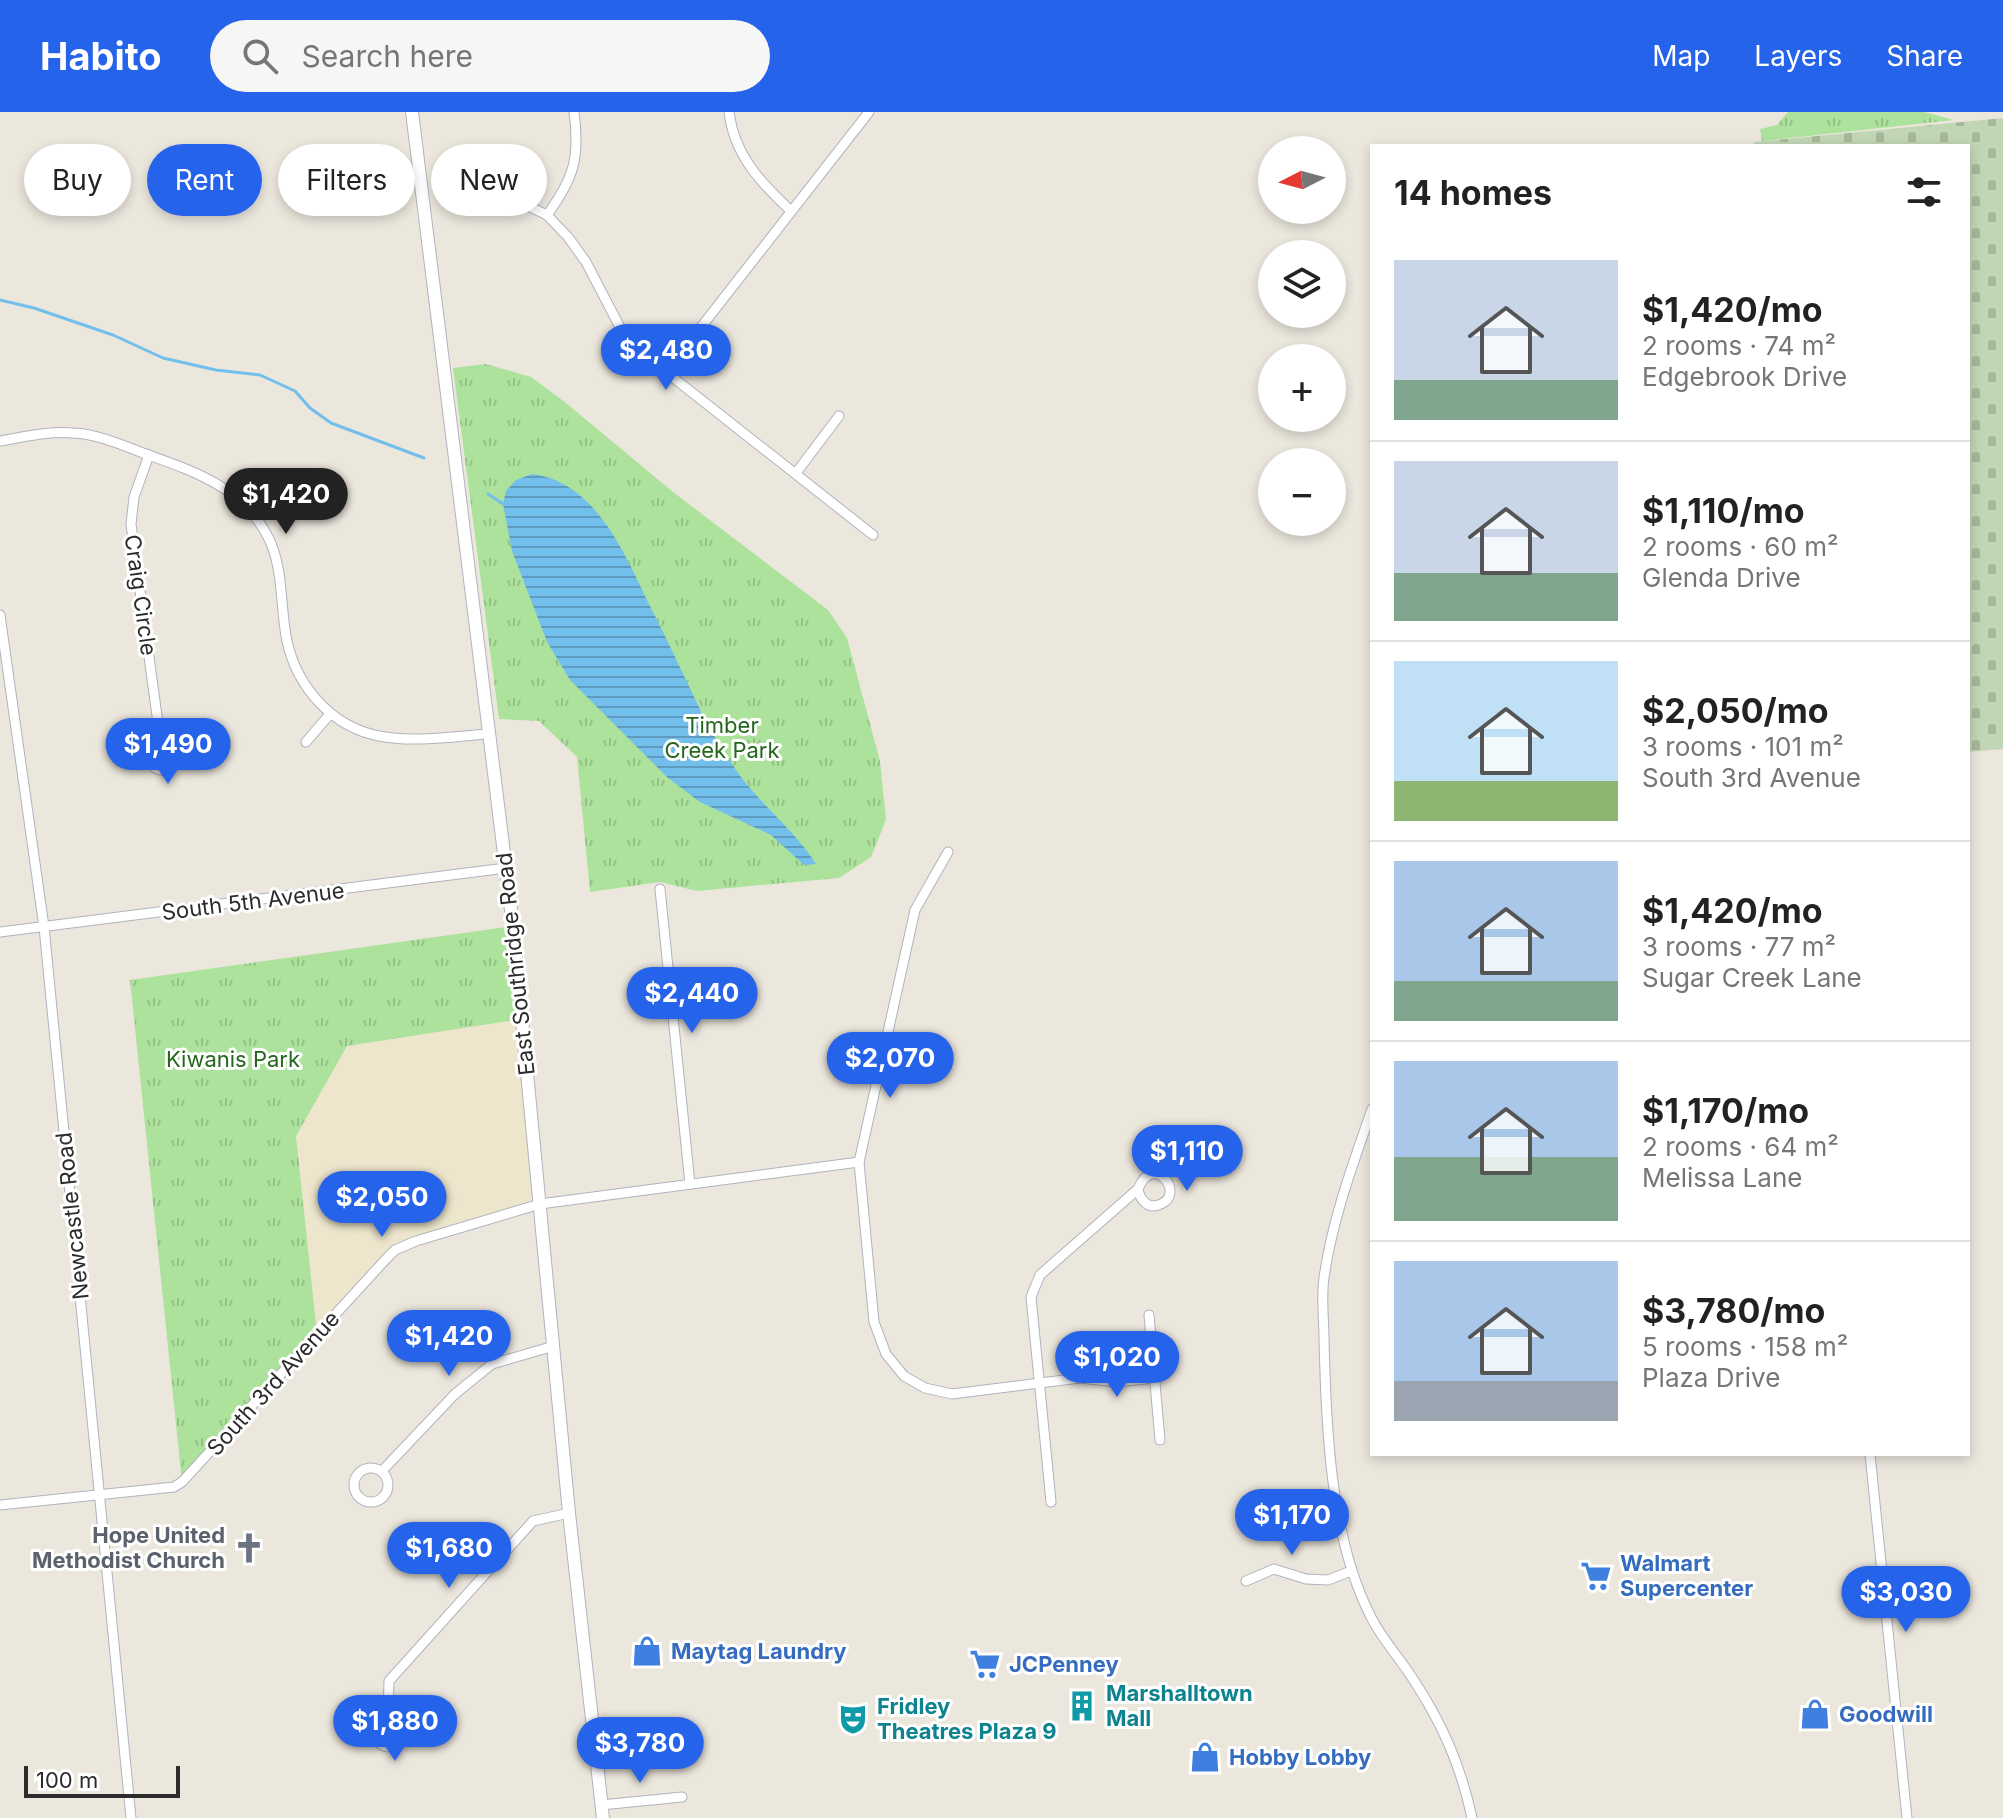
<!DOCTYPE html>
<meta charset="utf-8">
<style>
:root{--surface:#fff;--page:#f6f6f6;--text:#222;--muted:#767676;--line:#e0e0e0;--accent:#2563eb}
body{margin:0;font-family:Inter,sans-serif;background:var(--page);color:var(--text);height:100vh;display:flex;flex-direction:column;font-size:30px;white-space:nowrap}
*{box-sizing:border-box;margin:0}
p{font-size:26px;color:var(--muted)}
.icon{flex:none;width:44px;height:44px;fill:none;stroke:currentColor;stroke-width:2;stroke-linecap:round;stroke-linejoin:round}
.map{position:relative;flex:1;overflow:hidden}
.side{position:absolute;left:1370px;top:32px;width:600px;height:1312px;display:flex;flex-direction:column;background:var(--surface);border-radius:0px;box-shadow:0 4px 12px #0003}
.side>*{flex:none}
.guide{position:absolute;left:24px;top:32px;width:760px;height:72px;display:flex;gap:16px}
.needle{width:52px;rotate:264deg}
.controls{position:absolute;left:1258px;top:24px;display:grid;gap:16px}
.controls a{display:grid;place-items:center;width:88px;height:88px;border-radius:50%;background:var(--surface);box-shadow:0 4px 12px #0003;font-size:40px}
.scale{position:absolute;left:24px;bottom:20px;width:156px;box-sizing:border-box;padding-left:8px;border:4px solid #2b2b2b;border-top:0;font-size:22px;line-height:28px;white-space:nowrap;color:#2b2b2b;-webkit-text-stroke:6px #fff;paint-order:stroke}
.price{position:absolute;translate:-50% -68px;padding:0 18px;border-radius:28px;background:var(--accent);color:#fff;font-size:26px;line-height:52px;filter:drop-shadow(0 2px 4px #0008)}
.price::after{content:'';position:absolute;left:50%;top:48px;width:24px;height:18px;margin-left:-12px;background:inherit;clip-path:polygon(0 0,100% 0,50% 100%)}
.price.selected{background:#222;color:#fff}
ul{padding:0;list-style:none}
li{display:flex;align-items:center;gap:24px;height:200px;padding:0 24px}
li+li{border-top:2px solid var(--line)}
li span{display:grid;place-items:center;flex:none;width:224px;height:160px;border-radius:0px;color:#555}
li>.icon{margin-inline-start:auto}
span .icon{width:96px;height:96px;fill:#fffc;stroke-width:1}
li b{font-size:34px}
h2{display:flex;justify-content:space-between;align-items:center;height:96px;padding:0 24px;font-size:34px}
.tag{padding:0 28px;border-radius:36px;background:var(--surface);box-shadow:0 4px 12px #0003;font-size:28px;line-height:72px}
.tag.selected{background:var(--accent);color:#fff}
header{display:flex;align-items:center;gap:48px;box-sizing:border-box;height:112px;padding:0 40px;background:var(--accent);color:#fff}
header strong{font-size:38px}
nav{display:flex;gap:44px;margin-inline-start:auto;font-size:28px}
.search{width:560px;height:72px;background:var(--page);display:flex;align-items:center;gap:20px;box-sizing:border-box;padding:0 28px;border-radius:44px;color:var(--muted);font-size:30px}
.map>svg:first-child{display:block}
.education{fill:#ede6cd}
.grass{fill:url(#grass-tufts)}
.cemetery{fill:url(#cemetery-stones)}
.water{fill:url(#water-rules)}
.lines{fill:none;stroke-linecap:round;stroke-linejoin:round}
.stream{stroke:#73bfec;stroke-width:3}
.street-casing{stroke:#b1b2be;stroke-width:11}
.secondary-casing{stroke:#b1b2be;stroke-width:14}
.street{stroke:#fff;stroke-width:9}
.secondary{stroke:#fff;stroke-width:12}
.labels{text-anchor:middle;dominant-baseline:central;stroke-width:6;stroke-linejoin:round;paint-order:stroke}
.street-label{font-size:22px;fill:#2b2b2b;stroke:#fff}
.park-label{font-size:22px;fill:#24671c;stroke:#fff}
.worship-label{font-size:22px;font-weight:bold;fill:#5b616d;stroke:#fff;text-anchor:end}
.shop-label{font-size:22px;font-weight:bold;fill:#366cbe;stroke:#fff;text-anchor:start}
.culture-label{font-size:22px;font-weight:bold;fill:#0d838f;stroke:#fff;text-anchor:start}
</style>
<header>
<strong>Habito</strong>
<div class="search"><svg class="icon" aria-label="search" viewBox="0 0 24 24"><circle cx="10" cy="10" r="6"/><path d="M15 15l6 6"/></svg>Search here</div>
<nav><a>Map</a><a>Layers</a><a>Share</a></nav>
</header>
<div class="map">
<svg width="2003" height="1706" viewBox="0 0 2003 1706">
<defs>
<pattern id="grass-tufts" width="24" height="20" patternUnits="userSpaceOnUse" patternTransform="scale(2)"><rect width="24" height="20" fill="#ace29b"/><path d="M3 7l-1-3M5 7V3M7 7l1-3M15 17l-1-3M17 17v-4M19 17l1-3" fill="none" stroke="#94c286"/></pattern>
<pattern id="cemetery-stones" width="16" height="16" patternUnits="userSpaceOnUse" patternTransform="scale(2)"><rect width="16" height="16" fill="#c1d6b5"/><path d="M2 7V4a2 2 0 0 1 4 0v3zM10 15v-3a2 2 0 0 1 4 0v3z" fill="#a6b89c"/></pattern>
<pattern id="water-rules" width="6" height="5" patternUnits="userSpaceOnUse" patternTransform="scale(2)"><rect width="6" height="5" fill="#73bfec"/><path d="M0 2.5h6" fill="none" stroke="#5f9bbf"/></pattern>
</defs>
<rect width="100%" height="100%" fill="#ece7dd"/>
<path class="education" d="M 521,907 L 540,1092 L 404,1134 L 317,1222 L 296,1024 L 347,934 Z"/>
<g class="grass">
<path d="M 1788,0 L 1924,0 L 1954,8 L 1762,29 L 1760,17 L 1777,13 Z"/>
<path d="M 486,252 L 531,265 L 566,291 L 673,380 L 828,498 L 847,526 L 880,649 L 886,708 L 871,745 L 839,766 L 697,779 L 660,770 L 590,780 L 577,645 L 539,609 L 499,607 L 453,256 Z"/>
<path d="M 513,814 L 521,907 L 347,934 L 296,1024 L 317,1222 L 182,1370 L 130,868 Z"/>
</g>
<path class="cemetery" d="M 2003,6 L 2003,637 L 1968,640 L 1968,34 L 1755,34 L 1754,30 Z"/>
<path class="water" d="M 532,362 C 596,370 624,441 649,492 C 666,525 681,558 697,591 C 707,613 720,634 734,655 C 757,690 793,716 816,752 L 804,753 L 771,723 L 700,690 L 668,666 L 570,568 L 547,530 L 512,439 L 503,392 L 506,379 L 516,368 Z"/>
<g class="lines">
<g class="stream">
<path d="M 0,188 L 34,196 L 113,223 L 163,246 L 216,258 L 260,263 L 295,279 L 310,296 L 331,311 L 424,346"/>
<path d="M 488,382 L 503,392"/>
</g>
<g class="street-casing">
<g id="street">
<path d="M 729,0 C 734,43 761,71 791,99"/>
<path d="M 507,84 L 547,103 L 568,125 L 586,150 L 623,221 L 647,245 L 873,423"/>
<path d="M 547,103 C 574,66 580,46 574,0"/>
<path d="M 666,260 L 869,0"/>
<path d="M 0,329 C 24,325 48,319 73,321 C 97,322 120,332 143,341 C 193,359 244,375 269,427 C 284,458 280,497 287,529 C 297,575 332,615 379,624 C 414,631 454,624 489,622"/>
<path d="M 149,343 L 134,385 L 131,412 L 160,626"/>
<path d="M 796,361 L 839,304"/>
<path d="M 0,503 L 44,815 L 131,1706"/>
<circle cx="163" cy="642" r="16"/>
<path d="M 306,630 L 330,602"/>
<path d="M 948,740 L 915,798 L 859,1050 L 874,1210 L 886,1242 L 904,1264 L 925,1276 L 952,1282 L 1080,1266 L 1117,1270 L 1154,1266"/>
<path d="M 660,777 L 690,1072"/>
<path d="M 0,820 L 506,756"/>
<path d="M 1372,997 C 1353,1052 1332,1108 1324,1166 C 1321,1185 1324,1207 1324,1227 C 1326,1314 1330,1422 1369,1501 C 1380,1525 1399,1545 1413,1567 C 1442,1611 1461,1654 1472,1706"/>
<path d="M 1149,1203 L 1160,1328"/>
<path d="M 1870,1342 L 1907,1706"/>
<circle cx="371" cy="1373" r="17"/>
<path d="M 382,1359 L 455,1282 L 492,1252 L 554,1234"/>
<path d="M 1051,1390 L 1031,1185 L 1040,1163 L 1138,1077 C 1153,1040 1186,1081 1161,1092 C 1148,1098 1140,1088 1138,1077"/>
<path d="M 0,1393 L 174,1375 L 182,1370 L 386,1147 L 395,1138 L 416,1129 L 540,1092 L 859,1050"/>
<path d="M 1246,1469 L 1274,1457 L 1306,1467 L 1328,1468 L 1351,1459"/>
<path d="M 388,1603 L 389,1569 L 533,1409 L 569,1401"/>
<circle cx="390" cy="1619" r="16"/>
<path d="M 601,1693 L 682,1685"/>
</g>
</g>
<g class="secondary-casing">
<path id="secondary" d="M 412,0 L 513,814 L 569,1401 L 603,1706"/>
</g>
<use href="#street" class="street"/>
<use href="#secondary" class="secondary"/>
</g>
<defs>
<g id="church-bare" transform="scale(2.4)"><path d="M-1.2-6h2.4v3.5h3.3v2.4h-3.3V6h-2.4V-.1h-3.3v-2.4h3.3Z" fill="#6b7280" stroke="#fff" stroke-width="2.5" paint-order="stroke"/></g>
<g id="supermarket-bare" transform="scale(2.4)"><path d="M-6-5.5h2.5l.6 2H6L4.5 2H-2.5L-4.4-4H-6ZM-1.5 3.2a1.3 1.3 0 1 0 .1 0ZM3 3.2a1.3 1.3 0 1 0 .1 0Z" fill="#3f7fe0" stroke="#fff" stroke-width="2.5" paint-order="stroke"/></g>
<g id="shop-bare" transform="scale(2.4)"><path d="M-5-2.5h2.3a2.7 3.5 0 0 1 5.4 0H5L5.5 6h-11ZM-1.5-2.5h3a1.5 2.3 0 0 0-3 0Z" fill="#3f7fe0" stroke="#fff" stroke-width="2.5" paint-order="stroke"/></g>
<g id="building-bare" transform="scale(2.4)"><path d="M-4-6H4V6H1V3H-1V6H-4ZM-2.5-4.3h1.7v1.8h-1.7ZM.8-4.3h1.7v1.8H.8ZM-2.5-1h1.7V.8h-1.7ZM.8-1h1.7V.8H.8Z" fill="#0f9aa8" stroke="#fff" stroke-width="2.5" paint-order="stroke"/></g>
<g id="theatre-bare" transform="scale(2.4)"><path d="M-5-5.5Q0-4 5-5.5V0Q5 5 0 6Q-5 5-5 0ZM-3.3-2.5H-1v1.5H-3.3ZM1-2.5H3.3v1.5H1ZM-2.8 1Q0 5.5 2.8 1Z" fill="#0f9aa8" stroke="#fff" stroke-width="2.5" paint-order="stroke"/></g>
</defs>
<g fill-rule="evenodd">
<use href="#church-bare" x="249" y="1436"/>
<use href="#supermarket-bare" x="1596" y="1464"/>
<use href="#shop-bare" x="647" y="1539"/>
<use href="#supermarket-bare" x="985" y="1552"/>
<use href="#building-bare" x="1082" y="1594"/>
<use href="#shop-bare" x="1815" y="1602"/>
<use href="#theatre-bare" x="853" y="1607"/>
<use href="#shop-bare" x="1205" y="1645"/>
</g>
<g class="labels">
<g class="street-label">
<text transform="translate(141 483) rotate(82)">Craig Circle</text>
<text transform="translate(253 789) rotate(-7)">South 5th Avenue</text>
<text transform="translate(515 852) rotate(-96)">East Southridge Road</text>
<text transform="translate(72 1104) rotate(-96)">Newcastle Road</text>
<text transform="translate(273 1271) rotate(-48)">South 3rd Avenue</text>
</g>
<g class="park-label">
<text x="722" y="613">Timber<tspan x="722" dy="25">Creek Park</tspan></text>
<text x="233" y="947">Kiwanis Park</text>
</g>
<g class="worship-label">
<text x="225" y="1423">Hope United<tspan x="225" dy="25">Methodist Church</tspan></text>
</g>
<g class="shop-label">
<text x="1620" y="1451">Walmart<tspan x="1620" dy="25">Supercenter</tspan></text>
<text x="671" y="1539">Maytag Laundry</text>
<text x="1009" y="1552">JCPenney</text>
<text x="1839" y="1602">Goodwill</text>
<text x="1229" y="1645">Hobby Lobby</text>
</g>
<g class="culture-label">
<text x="1106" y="1581">Marshalltown<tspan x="1106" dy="25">Mall</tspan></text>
<text x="877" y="1594">Fridley<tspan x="877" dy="25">Theatres Plaza 9</tspan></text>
</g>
</g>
</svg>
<div class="controls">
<a><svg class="needle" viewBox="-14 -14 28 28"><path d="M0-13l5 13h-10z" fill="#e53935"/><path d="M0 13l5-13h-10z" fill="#767676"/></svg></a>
<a><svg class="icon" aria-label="layers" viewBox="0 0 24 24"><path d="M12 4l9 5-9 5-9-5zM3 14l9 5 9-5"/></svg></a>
<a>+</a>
<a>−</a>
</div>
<div class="scale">100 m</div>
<b class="price" style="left:666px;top:280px">$2,480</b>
<b class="price selected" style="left:286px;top:424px">$1,420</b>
<b class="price" style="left:168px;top:674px">$1,490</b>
<b class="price" style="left:692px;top:923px">$2,440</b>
<b class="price" style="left:890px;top:988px">$2,070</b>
<b class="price" style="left:1187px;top:1081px">$1,110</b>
<b class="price" style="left:382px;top:1127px">$2,050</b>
<b class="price" style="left:449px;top:1266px">$1,420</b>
<b class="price" style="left:1117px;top:1287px">$1,020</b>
<b class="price" style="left:1292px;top:1445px">$1,170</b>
<b class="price" style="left:449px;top:1478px">$1,680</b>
<b class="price" style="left:1906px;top:1522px">$3,030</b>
<b class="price" style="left:395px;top:1651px">$1,880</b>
<b class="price" style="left:640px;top:1673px">$3,780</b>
<div class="guide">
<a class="tag">Buy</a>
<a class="tag selected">Rent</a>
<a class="tag">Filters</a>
<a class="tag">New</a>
</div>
<section class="side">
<h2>14 homes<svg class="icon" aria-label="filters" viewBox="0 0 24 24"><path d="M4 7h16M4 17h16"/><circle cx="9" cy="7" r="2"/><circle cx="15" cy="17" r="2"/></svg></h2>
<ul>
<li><span style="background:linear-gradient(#c9d6e8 75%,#7fa58c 0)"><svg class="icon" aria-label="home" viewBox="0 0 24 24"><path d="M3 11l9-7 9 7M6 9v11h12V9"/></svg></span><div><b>$1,420/mo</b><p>2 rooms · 74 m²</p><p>Edgebrook Drive</p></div></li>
<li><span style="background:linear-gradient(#c9d6e8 70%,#7fa58c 0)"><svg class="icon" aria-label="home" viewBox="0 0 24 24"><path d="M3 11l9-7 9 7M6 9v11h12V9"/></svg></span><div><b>$1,110/mo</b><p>2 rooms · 60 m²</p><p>Glenda Drive</p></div></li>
<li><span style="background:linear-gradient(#bfe0f5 75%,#8fb573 0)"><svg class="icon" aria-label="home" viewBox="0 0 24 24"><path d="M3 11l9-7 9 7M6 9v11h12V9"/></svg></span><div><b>$2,050/mo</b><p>3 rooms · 101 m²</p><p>South 3rd Avenue</p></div></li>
<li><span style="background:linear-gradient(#a9c7e8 75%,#7fa58c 0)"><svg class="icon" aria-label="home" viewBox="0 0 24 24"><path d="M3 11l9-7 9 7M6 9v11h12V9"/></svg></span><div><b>$1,420/mo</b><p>3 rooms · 77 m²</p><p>Sugar Creek Lane</p></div></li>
<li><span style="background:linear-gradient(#a9c7e8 60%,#7fa58c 0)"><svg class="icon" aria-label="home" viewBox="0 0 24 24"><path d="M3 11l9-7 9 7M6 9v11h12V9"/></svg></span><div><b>$1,170/mo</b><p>2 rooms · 64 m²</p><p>Melissa Lane</p></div></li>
<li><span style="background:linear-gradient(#a9c7e8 75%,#9aa5b1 0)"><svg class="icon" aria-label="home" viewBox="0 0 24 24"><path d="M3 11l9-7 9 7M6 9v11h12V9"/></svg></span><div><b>$3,780/mo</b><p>5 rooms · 158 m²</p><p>Plaza Drive</p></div></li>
</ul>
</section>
</div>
